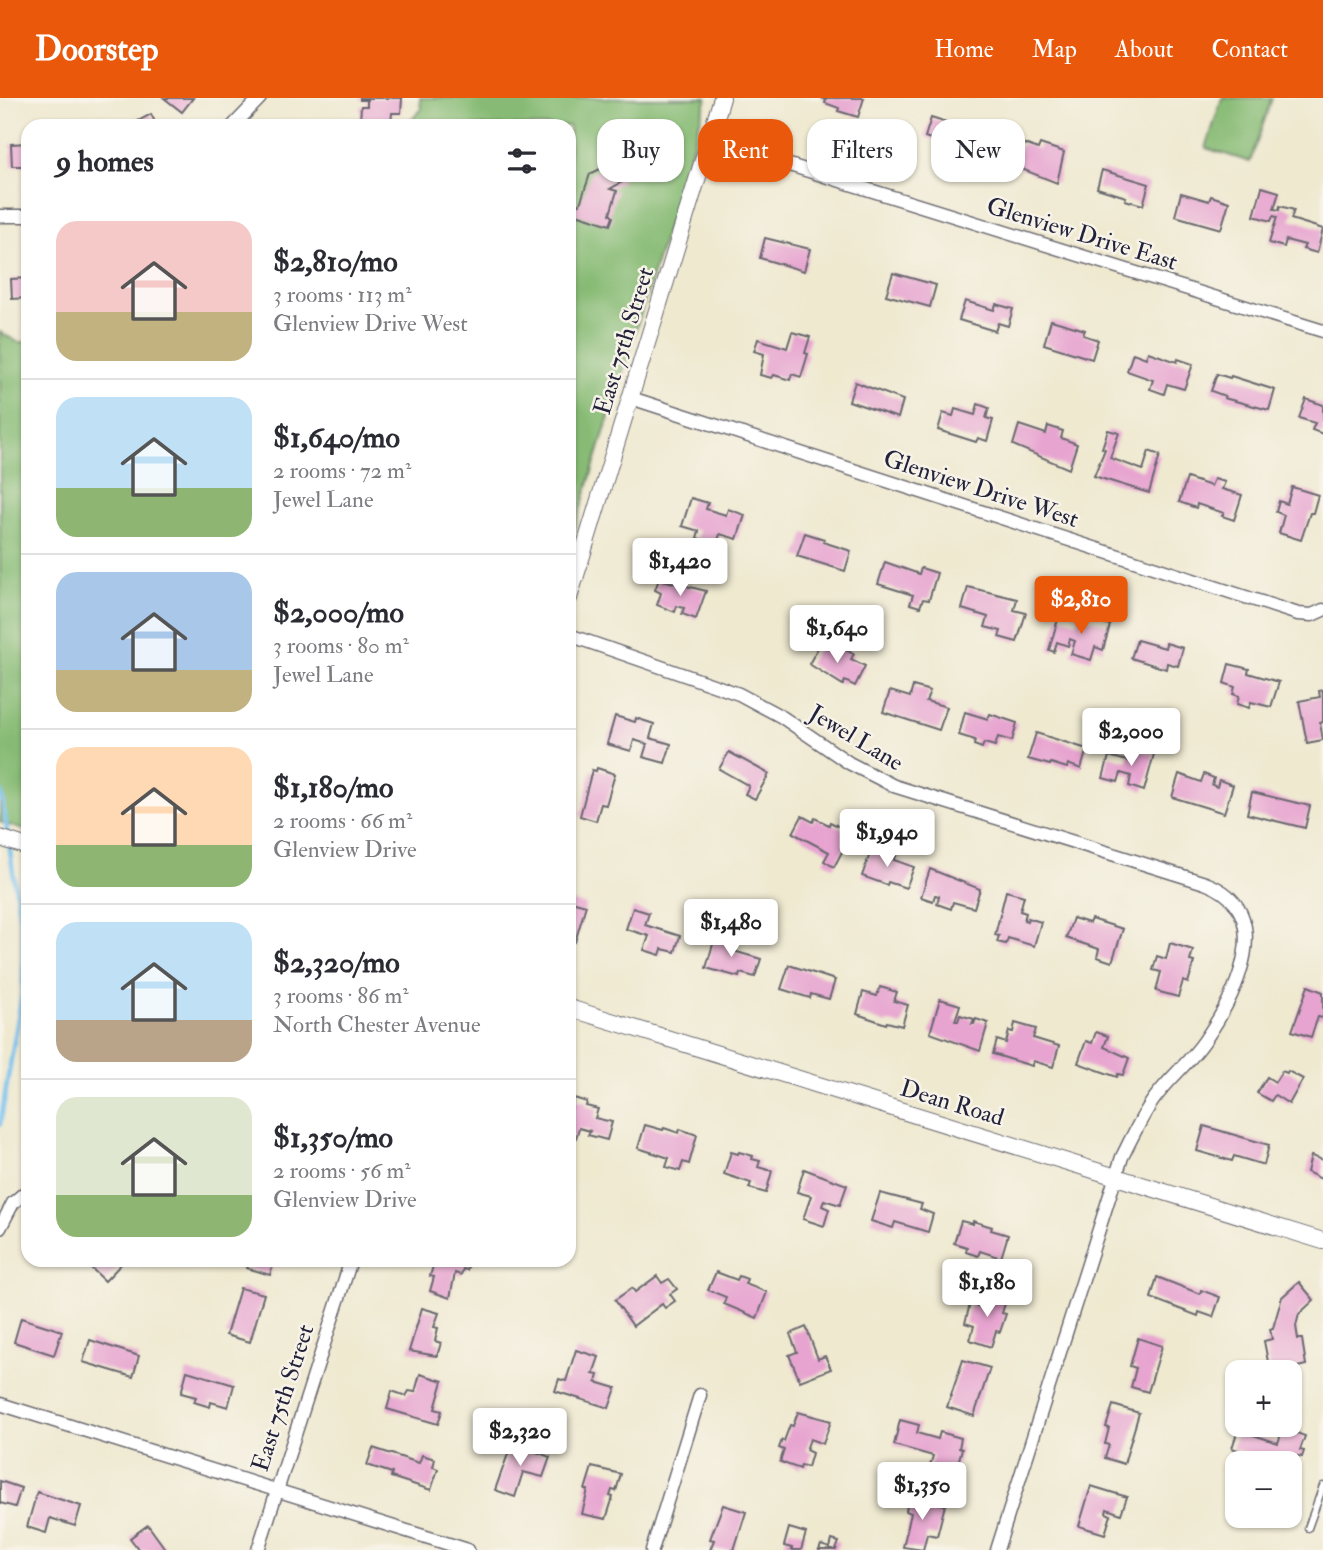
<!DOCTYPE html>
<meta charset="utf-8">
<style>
:root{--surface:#fff;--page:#f2f2f3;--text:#2b2b33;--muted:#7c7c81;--line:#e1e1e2;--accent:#ea580c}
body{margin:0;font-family:"IM FELL Double Pica",serif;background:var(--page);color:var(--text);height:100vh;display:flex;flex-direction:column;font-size:26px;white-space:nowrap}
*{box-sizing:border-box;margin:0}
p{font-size:23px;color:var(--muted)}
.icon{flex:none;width:38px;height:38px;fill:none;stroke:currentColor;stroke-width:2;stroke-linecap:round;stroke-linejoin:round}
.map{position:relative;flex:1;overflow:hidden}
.panel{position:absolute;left:21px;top:21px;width:555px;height:1148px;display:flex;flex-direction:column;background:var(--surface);border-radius:21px;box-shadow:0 2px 5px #0004}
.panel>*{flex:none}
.hud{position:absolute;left:597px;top:21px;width:621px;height:63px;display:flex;gap:14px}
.fabs{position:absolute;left:1225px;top:1262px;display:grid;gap:14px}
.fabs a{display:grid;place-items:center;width:77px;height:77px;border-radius:14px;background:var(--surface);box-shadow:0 2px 5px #0004;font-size:35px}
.price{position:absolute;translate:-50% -60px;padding:0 16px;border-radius:7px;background:#fff;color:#222;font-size:23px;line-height:46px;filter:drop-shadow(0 2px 4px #0008)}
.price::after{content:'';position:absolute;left:50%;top:42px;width:21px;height:16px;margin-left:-10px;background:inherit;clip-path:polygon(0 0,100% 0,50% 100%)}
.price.selected{background:var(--accent);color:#fff}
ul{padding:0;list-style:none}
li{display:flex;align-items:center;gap:21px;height:175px;padding:0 35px}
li+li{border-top:2px solid var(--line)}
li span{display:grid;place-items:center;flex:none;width:196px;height:140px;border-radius:21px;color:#555}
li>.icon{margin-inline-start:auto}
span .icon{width:84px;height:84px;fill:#fffc;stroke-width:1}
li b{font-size:30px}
h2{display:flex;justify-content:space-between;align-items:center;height:84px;padding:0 35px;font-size:30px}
.chip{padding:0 24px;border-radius:21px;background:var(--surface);box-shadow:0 2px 5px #0004;font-size:24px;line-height:63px}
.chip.selected{background:var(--accent);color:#fff}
header{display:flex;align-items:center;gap:42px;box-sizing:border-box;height:98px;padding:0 35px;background:var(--accent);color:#fff}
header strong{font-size:33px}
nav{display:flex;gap:38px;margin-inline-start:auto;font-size:24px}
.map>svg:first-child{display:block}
.forest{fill:#87bb75;stroke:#546e58;stroke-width:2}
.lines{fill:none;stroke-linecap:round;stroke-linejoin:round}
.stream{stroke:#75c1ef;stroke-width:4.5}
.building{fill:#e7a4d0}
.service-casing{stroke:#6a686f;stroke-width:9}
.minor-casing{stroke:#6a686f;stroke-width:15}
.tertiary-casing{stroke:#6a686f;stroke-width:18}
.service{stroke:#fff;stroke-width:6}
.minor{stroke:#fff;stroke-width:12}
.tertiary{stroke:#fff;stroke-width:16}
.labels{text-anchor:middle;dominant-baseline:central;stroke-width:5;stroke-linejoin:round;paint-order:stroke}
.street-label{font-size:24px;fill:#22223b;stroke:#f7f3e8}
</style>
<header>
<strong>Doorstep</strong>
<nav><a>Home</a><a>Map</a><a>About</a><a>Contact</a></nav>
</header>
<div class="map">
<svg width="1323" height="1452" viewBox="0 0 1323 1452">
<rect width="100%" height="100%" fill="#f7f3e8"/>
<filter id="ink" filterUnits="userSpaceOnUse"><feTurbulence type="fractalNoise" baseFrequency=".0143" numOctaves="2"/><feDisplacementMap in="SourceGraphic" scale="14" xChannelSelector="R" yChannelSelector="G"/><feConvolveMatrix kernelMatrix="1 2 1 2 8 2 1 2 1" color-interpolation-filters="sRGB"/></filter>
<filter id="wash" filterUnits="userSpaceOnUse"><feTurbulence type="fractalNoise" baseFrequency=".00686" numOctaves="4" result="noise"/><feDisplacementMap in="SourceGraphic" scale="28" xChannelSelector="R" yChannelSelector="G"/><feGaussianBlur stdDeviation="1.57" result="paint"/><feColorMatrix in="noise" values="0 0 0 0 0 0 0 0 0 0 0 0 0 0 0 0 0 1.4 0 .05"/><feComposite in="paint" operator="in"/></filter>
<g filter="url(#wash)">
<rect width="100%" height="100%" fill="#efe9d0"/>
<g class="forest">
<path d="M 420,0 L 707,0 L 569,449 L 569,28 L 405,28 L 421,12 Z"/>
<path d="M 1222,0 L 1272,0 L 1250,64 L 1206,50 Z"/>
<path d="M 0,234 L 18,244 L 28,244 L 28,733 L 0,724 Z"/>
</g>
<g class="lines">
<g class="stream">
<path d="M 1,694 L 8,738"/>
<path d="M 0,1027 L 23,890 L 23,843 L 9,746"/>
</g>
</g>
<g id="blocks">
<g class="building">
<path d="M 164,0 L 193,0 L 182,14 Z"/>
<path d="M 360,0 L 402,0 L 401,15 L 392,15 L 391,26 L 360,24 L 361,8 L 367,8 L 367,2 L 360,2 Z"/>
<path d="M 821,0 L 864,0 L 858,19 L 838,13 L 839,10 L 825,5 L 826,2 Z"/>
<path d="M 151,16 L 157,28 L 129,28 Z"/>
<path d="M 931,20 L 976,34 L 970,54 L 925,39 Z"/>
<path d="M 28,45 L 28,68 L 12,68 L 11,46 Z"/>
<path d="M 1022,45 L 1038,51 L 1040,46 L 1064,54 L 1057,85 L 1014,68 Z"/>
<path d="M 612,65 L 622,84 L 610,91 L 617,93 L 610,116 L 613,119 L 610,127 L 573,115 L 575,107 L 580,106 L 590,76 Z"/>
<path d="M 1102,72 L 1149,86 L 1143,107 L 1125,102 L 1126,99 L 1097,90 Z"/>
<path d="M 1262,89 L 1279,94 L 1274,111 L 1279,112 L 1280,108 L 1294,112 L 1291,121 L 1323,131 L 1317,155 L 1303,151 L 1305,147 L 1286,142 L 1284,149 L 1269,145 L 1277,119 L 1273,118 L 1271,123 L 1254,118 Z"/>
<path d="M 1181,95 L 1209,103 L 1211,98 L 1229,104 L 1221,131 L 1175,118 Z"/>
<path d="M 765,140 L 810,151 L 804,173 L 760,160 Z"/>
<path d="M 893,175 L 936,187 L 930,209 L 886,197 Z"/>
<path d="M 28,180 L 28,200 L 12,201 L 11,181 Z"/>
<path d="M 965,203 L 994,212 L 996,206 L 1013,211 L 1008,228 L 998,225 L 995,233 L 959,222 Z"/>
<path d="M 1051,222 L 1085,232 L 1083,237 L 1098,242 L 1092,261 L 1044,246 Z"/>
<path d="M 792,234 L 810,239 L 805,255 L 808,256 L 801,279 L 792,276 L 790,282 L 774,277 L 772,280 L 760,277 L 764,256 L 754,253 L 758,241 L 787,250 Z"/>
<path d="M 1148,254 L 1177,264 L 1178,261 L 1193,266 L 1184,291 L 1167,286 L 1164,296 L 1150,291 L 1153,282 L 1127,273 L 1133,255 L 1146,260 Z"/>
<path d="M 1217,276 L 1230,280 L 1231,278 L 1275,292 L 1269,312 L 1224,300 L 1225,298 L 1211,293 Z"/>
<path d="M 855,284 L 903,302 L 898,320 L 849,303 Z"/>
<path d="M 1306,301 L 1323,307 L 1323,336 L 1312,332 L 1315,325 L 1299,320 Z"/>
<path d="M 978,306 L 989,310 L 986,320 L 993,322 L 987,343 L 978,340 L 976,344 L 938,332 L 943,315 L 953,318 L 955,311 L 975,317 Z"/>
<path d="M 1019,327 L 1046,336 L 1048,328 L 1063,333 L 1061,340 L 1077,346 L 1069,371 L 1013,347 Z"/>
<path d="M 1108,332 L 1119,335 L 1110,360 L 1143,372 L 1149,353 L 1160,357 L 1149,395 L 1094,378 L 1105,351 L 1102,350 Z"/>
<path d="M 1187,380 L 1211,388 L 1214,381 L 1225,384 L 1222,391 L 1242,397 L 1234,422 L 1222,418 L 1224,415 L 1197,406 L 1196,410 L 1179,404 Z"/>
<path d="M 1292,389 L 1318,397 L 1313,415 L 1310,415 L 1301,442 L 1279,435 L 1284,417 L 1276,414 L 1279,403 L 1287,406 Z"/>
<path d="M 691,400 L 708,405 L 706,411 L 726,417 L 728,411 L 745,417 L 737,441 L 720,436 L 717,446 L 697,440 L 699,433 L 682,428 Z"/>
<path d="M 805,435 L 824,441 L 823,444 L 851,453 L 845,473 L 797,458 Z"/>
<path d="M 885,464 L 919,476 L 921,470 L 937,475 L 929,502 L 923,501 L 920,509 L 910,506 L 913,497 L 878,486 Z"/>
<path d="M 659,481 L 706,493 L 696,521 L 682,516 L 684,510 L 677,508 L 675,514 L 657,507 L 661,495 L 655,492 Z"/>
<path d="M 968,489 L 1017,501 L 1014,512 L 1026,515 L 1017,544 L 999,539 L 1001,533 L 985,529 L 988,519 L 962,511 Z"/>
<path d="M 1059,518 L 1077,524 L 1078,518 L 1110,527 L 1103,552 L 1095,549 L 1091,562 L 1071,556 L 1075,543 L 1070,541 L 1068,548 L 1057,544 L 1054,554 L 1049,552 Z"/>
<path d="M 1137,542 L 1165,550 L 1166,545 L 1183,550 L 1178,568 L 1167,565 L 1166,571 L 1131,560 Z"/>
<path d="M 820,546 L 838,555 L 840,549 L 854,556 L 851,561 L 865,568 L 855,588 L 845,583 L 843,587 L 809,566 Z"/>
<path d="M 1229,566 L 1249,571 L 1248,575 L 1279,584 L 1271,609 L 1251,604 L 1249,610 L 1237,606 L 1239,598 L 1233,596 L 1235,589 L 1224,585 Z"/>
<path d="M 913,588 L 930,593 L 926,603 L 947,609 L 939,632 L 883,614 L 890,593 L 910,599 Z"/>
<path d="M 1323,592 L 1323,624 L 1320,625 L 1323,642 L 1307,645 L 1299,603 L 1320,599 L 1319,593 Z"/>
<path d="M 965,614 L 988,621 L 990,616 L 1017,625 L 1012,643 L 998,639 L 995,648 L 984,645 L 982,650 L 974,647 L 975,642 L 959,637 Z"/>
<path d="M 615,618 L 635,624 L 636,620 L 654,626 L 650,640 L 671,646 L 665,665 L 643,659 L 647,646 L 634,642 L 631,653 L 607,646 Z"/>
<path d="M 1036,635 L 1087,651 L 1081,671 L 1068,666 L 1067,670 L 1051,665 L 1050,667 L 1028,661 Z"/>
<path d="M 1130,650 L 1154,656 L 1144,693 L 1129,688 L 1131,678 L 1121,675 L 1118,684 L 1103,680 L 1109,658 L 1127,663 Z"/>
<path d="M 729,654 L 769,676 L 755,701 L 745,696 L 749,688 L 719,671 Z"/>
<path d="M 597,670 L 615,676 L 606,707 L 601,706 L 596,723 L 580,718 L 592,672 L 596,673 Z"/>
<path d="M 1179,676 L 1201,684 L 1204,676 L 1214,680 L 1212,687 L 1217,689 L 1219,682 L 1233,687 L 1224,715 L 1172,699 Z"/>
<path d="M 1252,694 L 1310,708 L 1305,730 L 1247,716 Z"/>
<path d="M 802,718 L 813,724 L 815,720 L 829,727 L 830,724 L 852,735 L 834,769 L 824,763 L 829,754 L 793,735 Z"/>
<path d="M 872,750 L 896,758 L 894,762 L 914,769 L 906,790 L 888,784 L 887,787 L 862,778 Z"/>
<path d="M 930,771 L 980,791 L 974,810 L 953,804 L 951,811 L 937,806 L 939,798 L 935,797 L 933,803 L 921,799 Z"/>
<path d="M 1006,793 L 1024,798 L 1020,813 L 1026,815 L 1024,822 L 1027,823 L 1028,820 L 1041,824 L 1034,848 L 1008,840 L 1006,846 L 997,844 L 999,838 L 995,837 Z"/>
<path d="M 569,795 L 572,796 L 571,803 L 586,807 L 575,844 L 569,842 Z"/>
<path d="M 633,810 L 649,815 L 645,827 L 680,838 L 675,854 L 662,851 L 660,857 L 644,852 L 649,838 L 626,831 Z"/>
<path d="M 1073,820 L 1089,825 L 1091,821 L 1123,831 L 1112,864 L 1097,859 L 1099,851 L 1066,840 Z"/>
<path d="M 716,836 L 733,841 L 730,852 L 761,861 L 755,879 L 740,875 L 739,879 L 706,870 Z"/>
<path d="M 1170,845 L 1193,852 L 1190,863 L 1194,864 L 1188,885 L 1183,883 L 1178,899 L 1156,893 L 1161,874 L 1153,872 L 1157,858 L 1166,861 Z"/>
<path d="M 789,867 L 835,882 L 829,901 L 811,896 L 810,900 L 781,891 Z"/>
<path d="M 1308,888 L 1323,894 L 1323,920 L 1318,919 L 1311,939 L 1292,933 Z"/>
<path d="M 880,889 L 897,894 L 894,903 L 908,907 L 902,928 L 887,924 L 886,926 L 857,916 L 863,894 L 877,898 Z"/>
<path d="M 940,901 L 960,907 L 955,923 L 958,923 L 960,917 L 974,921 L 972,926 L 974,926 L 976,921 L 988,925 L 980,953 L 930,935 Z"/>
<path d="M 1015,925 L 1036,931 L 1033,940 L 1059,948 L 1053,969 L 1033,963 L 1032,968 L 993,956 L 997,942 L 1006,945 L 1009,933 L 1013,934 Z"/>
<path d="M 1096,934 L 1108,938 L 1104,949 L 1129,960 L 1123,977 L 1118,976 L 1117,979 L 1078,965 L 1086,943 L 1092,945 Z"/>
<path d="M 1282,973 L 1287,975 L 1288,973 L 1303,981 L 1289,1006 L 1275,997 L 1271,1003 L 1257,995 L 1267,979 L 1275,984 Z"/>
<path d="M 574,1000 L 587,1004 L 586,1008 L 598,1011 L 595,1020 L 612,1024 L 607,1042 L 588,1037 L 590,1033 L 579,1030 L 576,1040 L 569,1038 L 569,1020 Z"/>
<path d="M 645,1027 L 663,1032 L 664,1030 L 679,1035 L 680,1031 L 697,1037 L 689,1066 L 683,1064 L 680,1073 L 666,1069 L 669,1060 L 638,1050 Z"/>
<path d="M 1204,1028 L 1269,1047 L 1264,1067 L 1234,1058 L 1232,1063 L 1197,1053 Z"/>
<path d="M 731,1054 L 738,1056 L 739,1054 L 753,1058 L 752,1061 L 760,1063 L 758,1069 L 772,1073 L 766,1095 L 749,1090 L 751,1085 L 724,1076 Z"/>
<path d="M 1311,1058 L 1323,1062 L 1323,1082 L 1307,1074 Z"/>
<path d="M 804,1071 L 847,1087 L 840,1107 L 824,1102 L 822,1108 L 829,1111 L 824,1128 L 803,1121 L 811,1098 L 797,1094 Z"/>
<path d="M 880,1095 L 922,1106 L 920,1111 L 933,1116 L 928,1134 L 895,1124 L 893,1130 L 871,1123 Z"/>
<path d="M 961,1123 L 973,1126 L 973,1123 L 992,1129 L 991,1132 L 1008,1137 L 1001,1160 L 980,1153 L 978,1158 L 966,1154 L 967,1149 L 954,1145 Z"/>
<path d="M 94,1162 L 125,1162 L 105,1183 L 89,1168 Z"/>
<path d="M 250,1162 L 274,1162 L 270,1177 L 247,1170 Z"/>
<path d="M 435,1162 L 470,1162 L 467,1172 L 463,1171 L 461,1177 L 455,1175 L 450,1200 L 430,1193 L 434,1179 L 430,1178 Z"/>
<path d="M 716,1174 L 737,1182 L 739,1178 L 747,1181 L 745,1186 L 767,1194 L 757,1220 L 724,1206 L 726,1199 L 708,1192 Z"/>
<path d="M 657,1178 L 662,1185 L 669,1181 L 677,1191 L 670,1196 L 675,1203 L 665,1210 L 662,1206 L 633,1228 L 615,1202 L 632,1190 L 635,1194 Z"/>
<path d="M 1157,1179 L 1200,1196 L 1201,1192 L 1220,1199 L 1213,1219 L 1199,1214 L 1198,1218 L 1151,1200 Z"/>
<path d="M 1299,1184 L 1314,1202 L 1299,1216 L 1296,1228 L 1298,1241 L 1302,1241 L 1306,1267 L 1293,1270 L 1294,1274 L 1270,1274 L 1264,1243 L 1272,1241 L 1270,1231 L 1273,1230 L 1282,1199 Z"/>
<path d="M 240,1190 L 264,1196 L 250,1244 L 226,1237 Z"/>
<path d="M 987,1193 L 1007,1199 L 1002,1215 L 1006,1216 L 1000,1234 L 996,1233 L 991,1249 L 970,1242 L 974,1228 L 965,1225 L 970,1206 L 982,1210 Z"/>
<path d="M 422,1210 L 439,1215 L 434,1229 L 438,1230 L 435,1243 L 441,1245 L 437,1258 L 409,1253 Z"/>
<path d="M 21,1220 L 62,1233 L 54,1257 L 14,1244 Z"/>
<path d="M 806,1229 L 818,1261 L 825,1258 L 831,1271 L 800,1283 L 789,1257 L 797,1254 L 790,1236 Z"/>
<path d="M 1138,1240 L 1162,1248 L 1148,1294 L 1131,1289 L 1136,1270 L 1130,1268 Z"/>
<path d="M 90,1242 L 139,1258 L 133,1279 L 83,1264 Z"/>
<path d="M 576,1252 L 599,1259 L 593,1276 L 598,1277 L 596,1284 L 616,1290 L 609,1310 L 555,1293 L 559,1281 L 566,1283 Z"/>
<path d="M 963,1262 L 990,1270 L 974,1318 L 947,1309 Z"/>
<path d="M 187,1273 L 234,1287 L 228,1309 L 211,1304 L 210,1309 L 194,1304 L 196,1299 L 181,1295 Z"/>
<path d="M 420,1276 L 443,1283 L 435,1311 L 442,1313 L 438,1326 L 387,1311 L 392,1293 L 406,1298 L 409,1293 L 415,1294 Z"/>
<path d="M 1113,1307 L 1139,1315 L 1124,1366 L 1105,1360 L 1109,1347 L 1105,1346 L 1109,1330 L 1106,1329 Z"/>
<path d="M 798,1314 L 831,1323 L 823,1346 L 810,1341 L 806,1352 L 812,1355 L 808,1369 L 801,1367 L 800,1371 L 780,1364 L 784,1352 L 779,1350 L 782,1342 L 784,1343 L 790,1327 L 793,1328 Z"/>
<path d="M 900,1322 L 919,1327 L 917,1335 L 938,1341 L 940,1334 L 961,1340 L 959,1350 L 962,1351 L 956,1372 L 952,1371 L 946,1390 L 925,1384 L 933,1358 L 894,1347 Z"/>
<path d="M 1283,1330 L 1305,1338 L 1300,1352 L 1304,1353 L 1302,1359 L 1298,1358 L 1294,1371 L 1290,1370 L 1290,1365 L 1276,1365 L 1232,1350 L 1238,1332 L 1278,1345 Z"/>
<path d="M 512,1345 L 550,1359 L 543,1379 L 523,1374 L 515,1399 L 495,1392 Z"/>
<path d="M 373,1350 L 419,1365 L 422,1357 L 435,1361 L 433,1369 L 438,1371 L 431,1392 L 391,1379 L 392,1375 L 367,1367 Z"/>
<path d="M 592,1369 L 621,1376 L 616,1393 L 612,1392 L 610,1398 L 613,1399 L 606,1421 L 582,1416 L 588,1392 L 585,1392 Z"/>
<path d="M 0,1383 L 21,1390 L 15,1409 L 0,1405 Z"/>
<path d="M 1091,1388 L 1127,1399 L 1121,1416 L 1107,1411 L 1106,1415 L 1111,1417 L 1105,1436 L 1079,1428 Z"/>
<path d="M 37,1394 L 81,1408 L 75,1428 L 50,1420 L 46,1435 L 27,1429 Z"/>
<path d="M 909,1398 L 945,1407 L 937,1438 L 927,1436 L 923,1452 L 903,1449 L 911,1415 L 906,1413 Z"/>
<path d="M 723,1407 L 746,1414 L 734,1452 L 710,1452 L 714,1442 L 710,1441 Z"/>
<path d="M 148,1427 L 166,1452 L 139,1452 L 130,1440 Z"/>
<path d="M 789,1430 L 806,1435 L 801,1452 L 791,1452 L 792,1450 L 784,1448 Z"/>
<path d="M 832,1442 L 839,1444 L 836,1452 L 819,1452 L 821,1447 L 830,1450 Z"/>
</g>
</g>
</g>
<g filter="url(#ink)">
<use href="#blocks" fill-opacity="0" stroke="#6a686f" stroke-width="2"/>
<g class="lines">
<g class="service-casing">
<path id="service" d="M 1308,1430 L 1323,1388"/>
</g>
<g class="minor-casing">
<g id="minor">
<path d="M 233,28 L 260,0"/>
<path d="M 709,42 L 1323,233"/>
<path d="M 0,118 L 28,118"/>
<path d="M 631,300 L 1298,516 L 1312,517 L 1323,512"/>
<path d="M 569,537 L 739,596 L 782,619 L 849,665 L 894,688 L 1205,785 C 1279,812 1236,897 1205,942 C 1189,966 1165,983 1150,1007 C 1139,1024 1131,1041 1122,1059 L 997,1452"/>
<path d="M 0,1130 L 13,1105 L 28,1092"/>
<path d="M 0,1306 L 468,1452"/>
<path d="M 258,1452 L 351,1162"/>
<path d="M 652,1452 L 700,1297"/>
</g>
</g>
<g class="tertiary-casing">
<g id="tertiary">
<path d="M 569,500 L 722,0"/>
<path d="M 0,740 L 28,749"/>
<path d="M 569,910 L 1323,1143"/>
</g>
</g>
<use href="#service" class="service"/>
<use href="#minor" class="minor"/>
<use href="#tertiary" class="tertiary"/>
</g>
</g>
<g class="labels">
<g class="street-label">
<text transform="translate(1082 136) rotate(17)">Glenview Drive East</text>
<text transform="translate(624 243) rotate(-73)">East 75th Street</text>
<text transform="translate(981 391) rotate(18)">Glenview Drive West</text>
<text transform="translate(856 640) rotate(31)">Jewel Lane</text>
<text transform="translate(952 1005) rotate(17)">Dean Road</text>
<text transform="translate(283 1300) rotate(-72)">East 75th Street</text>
</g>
</g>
</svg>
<div class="fabs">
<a>+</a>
<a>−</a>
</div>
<b class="price" style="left:680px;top:500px">$1,420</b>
<b class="price selected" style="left:1081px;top:538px">$2,810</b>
<b class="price" style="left:837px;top:567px">$1,640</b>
<b class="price" style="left:1131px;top:670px">$2,000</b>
<b class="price" style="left:887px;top:771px">$1,940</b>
<b class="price" style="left:731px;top:861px">$1,480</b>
<b class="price" style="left:987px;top:1221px">$1,180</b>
<b class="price" style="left:520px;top:1370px">$2,320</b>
<b class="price" style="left:922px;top:1424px">$1,350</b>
<div class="hud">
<a class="chip">Buy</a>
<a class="chip selected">Rent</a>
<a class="chip">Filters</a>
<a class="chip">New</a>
</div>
<section class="panel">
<h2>9 homes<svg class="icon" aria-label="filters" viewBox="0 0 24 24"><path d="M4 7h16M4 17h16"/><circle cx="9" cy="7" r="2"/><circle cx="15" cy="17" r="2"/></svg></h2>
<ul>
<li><span style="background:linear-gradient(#f6c9c9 65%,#c2b280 0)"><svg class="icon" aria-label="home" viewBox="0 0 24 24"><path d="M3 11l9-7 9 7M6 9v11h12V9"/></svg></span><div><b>$2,810/mo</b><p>3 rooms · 113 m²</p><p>Glenview Drive West</p></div></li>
<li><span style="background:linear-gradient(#bfe0f5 65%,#8fb573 0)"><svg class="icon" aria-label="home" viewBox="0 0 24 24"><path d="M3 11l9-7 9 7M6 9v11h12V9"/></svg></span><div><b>$1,640/mo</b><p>2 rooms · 72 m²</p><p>Jewel Lane</p></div></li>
<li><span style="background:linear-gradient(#a9c7e8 70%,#c2b280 0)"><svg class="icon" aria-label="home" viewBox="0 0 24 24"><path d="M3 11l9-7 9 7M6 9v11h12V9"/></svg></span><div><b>$2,000/mo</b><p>3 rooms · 80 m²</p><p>Jewel Lane</p></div></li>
<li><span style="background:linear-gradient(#ffd9b3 70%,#8fb573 0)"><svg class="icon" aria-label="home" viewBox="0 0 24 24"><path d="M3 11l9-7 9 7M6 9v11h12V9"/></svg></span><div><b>$1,180/mo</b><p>2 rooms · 66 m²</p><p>Glenview Drive</p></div></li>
<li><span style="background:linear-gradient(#bfe0f5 70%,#b9a48a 0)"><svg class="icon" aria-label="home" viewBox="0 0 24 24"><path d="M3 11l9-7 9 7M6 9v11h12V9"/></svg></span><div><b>$2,320/mo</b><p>3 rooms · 86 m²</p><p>North Chester Avenue</p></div></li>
<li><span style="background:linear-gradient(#dfe7d0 70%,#8fb573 0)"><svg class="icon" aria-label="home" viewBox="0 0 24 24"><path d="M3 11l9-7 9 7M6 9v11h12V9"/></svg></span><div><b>$1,350/mo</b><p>2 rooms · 56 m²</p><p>Glenview Drive</p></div></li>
</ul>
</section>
</div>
